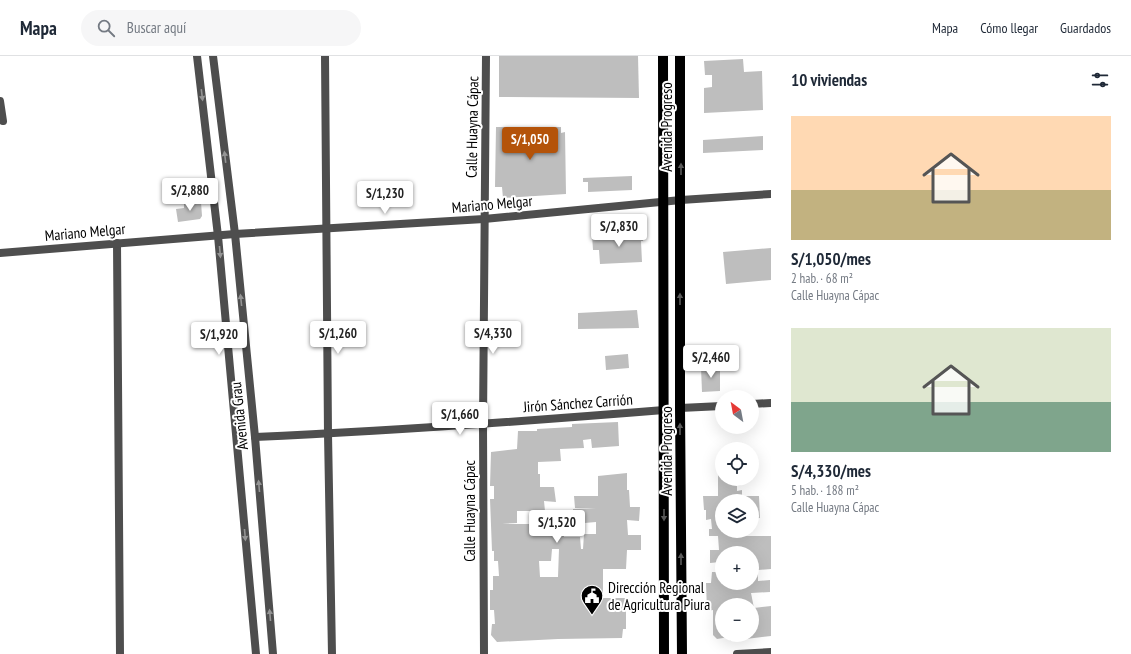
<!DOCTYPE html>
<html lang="es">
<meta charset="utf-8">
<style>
:root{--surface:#fff;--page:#f6f6f7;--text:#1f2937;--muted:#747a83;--line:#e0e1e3;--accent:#b45309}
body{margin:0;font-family:"PT Sans Narrow",sans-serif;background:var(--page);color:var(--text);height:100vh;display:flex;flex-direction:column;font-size:15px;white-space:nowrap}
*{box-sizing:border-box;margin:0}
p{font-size:13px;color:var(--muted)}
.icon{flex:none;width:22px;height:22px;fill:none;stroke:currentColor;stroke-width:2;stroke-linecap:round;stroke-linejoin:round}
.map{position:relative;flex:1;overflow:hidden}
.sheet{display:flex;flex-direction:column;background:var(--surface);width:360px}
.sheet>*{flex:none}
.needle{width:26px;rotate:328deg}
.fabs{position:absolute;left:715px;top:334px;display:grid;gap:8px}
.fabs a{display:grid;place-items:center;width:44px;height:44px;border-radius:50%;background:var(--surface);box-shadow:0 4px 16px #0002;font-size:20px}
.price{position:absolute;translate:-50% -34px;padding:0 9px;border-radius:4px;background:#fff;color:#222;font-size:13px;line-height:26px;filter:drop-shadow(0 1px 2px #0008)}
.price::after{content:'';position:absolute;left:50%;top:24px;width:12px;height:9px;margin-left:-6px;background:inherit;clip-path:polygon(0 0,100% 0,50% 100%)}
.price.current{background:var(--accent);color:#fff}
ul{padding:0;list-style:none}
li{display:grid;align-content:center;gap:8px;height:212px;padding:0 20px}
li span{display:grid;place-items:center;height:124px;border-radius:0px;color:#555}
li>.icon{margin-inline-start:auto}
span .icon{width:72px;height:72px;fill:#fffc;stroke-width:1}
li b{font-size:17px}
h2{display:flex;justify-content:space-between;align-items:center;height:48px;padding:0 20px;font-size:17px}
header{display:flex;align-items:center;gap:24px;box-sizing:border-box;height:56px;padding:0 20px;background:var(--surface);border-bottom:1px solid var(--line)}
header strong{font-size:19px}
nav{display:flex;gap:22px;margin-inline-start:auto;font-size:14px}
.search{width:280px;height:36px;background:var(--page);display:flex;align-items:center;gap:10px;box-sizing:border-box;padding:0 14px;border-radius:22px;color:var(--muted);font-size:15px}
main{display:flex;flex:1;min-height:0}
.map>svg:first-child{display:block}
.building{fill:#bebebe;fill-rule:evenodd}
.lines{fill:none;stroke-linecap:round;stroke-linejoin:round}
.minor{stroke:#4e4e4e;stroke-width:8}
.tertiary{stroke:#4e4e4e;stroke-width:8}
.primary{stroke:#000;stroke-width:10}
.oneway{fill:#959595}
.oneway2{fill:#595959}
.labels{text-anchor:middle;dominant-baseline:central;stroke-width:4;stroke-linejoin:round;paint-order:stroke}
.street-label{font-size:15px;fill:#000;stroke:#fff}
.poi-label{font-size:15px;fill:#000;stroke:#fff;text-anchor:start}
</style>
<header>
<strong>Mapa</strong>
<div class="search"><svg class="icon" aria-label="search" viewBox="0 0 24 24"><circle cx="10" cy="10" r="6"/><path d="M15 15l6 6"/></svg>Buscar aquí</div>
<nav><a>Mapa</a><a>Cómo llegar</a><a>Guardados</a></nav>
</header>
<main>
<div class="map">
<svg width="771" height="598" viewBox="0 0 771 598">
<rect width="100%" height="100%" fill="#fff"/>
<g class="building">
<path d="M 499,0 L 638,0 L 639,42 L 499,41 Z"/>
<path d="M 743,3 L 744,16 L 762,15 L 763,54 L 704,57 L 704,32 L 712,31 L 712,19 L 705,19 L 704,5 Z"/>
<path d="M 496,71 L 561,71 L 561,77 L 565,76 L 566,138 L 503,142 L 502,131 L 495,131 Z"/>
<path d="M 763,80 L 763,94 L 703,97 L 703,84 Z"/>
<path d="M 632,120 L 632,134 L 588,136 L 588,126 L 583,126 L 583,122 Z"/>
<path d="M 201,146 L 202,160 L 200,163 L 178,166 L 176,153 L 184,152 L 184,148 Z"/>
<path d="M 643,177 L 643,185 L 641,185 L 642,206 L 600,208 L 599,194 L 593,194 L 592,179 Z"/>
<path d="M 771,192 L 771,224 L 726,228 L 723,196 Z"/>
<path d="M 637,254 L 639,272 L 578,273 L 578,257 Z"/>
<path d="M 628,298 L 629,312 L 606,314 L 605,300 Z"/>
<path d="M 701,311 L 720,311 L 720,335 L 702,336 Z"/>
<path d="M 618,366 L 619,390 L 592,392 L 591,383 L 583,384 L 584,392 L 560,393 L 561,405 L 538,406 L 538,418 L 540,418 L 540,431 L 554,431 L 556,446 L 544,445 L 545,455 L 517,455 L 517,467 L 502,468 L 563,468 L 564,481 L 580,481 L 581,493 L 583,493 L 584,478 L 596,478 L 596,466 L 573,468 L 573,453 L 596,452 L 575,452 L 574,440 L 598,440 L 598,420 L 627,417 L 627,434 L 629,434 L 630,451 L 640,451 L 639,465 L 627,464 L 628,479 L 641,479 L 641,494 L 627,494 L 626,513 L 603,513 L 603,542 L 626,542 L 626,573 L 623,573 L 622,582 L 558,583 L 497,586 L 491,579 L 492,568 L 495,568 L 494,554 L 490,554 L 490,534 L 493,534 L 493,520 L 499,520 L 498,505 L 494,505 L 494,495 L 492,495 L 490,443 L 494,443 L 494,430 L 490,430 L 491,396 L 517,393 L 518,375 L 537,375 L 537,373 L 572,371 L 572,368 ZM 552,493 L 559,493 L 558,521 L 540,521 L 539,505 L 530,505 L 551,505 Z"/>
<path d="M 718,400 L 722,400 L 722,423 L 741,423 L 742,429 L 737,430 L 737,435 L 742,434 L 742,440 L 759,440 L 760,462 L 752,463 L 752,445 L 722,445 L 722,475 L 732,475 L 732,480 L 771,480 L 771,513 L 758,514 L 758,525 L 770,524 L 770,536 L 751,537 L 754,552 L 771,550 L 771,580 L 730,585 L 729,581 L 717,583 L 713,579 L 713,554 L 707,555 L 706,527 L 711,527 L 712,516 L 721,516 L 720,506 L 710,507 L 710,494 L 719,494 L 718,480 L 709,480 L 709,473 L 712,473 L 711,463 L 706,464 L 706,454 L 704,454 L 703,440 L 718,440 ZM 722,497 L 752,497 L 752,527 L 722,527 ZM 722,549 L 752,549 L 752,579 L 722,579 Z"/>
</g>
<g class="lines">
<g class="minor">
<path d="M 325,0 L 328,378 L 332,598"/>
<path d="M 0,45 L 3,65"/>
<path d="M 117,187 L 120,598"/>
<path d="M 0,197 L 235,178 L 484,163 L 681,144 L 771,138"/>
<path d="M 752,348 L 771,347"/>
<path d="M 680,352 L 722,350"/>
<path d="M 255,381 C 392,375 528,365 664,354"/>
<path d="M 484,598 L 483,368 L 486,0"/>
</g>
<g class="tertiary">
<path d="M 197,0 L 218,180 L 256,598"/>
<path d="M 213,0 L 235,178 L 255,381 L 273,598"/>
<path d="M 737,598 L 771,596"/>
</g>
<g class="primary">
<path d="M 663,0 L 664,598"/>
<path d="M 680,0 L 680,352 L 682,598"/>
</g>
</g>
<defs><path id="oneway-solid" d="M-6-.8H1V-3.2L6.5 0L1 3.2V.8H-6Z"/></defs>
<g class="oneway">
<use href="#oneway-solid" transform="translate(202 39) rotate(83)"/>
<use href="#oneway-solid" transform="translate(225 101) rotate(-97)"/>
<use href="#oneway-solid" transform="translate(220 196) rotate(85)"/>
<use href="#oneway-solid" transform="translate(241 244) rotate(-96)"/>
<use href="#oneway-solid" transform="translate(259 430) rotate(-95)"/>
<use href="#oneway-solid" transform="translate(245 479) rotate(85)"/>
<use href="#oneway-solid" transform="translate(270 559) rotate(-95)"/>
</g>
<g class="oneway2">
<use href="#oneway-solid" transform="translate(681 113) rotate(-90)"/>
<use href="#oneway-solid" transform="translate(680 243) rotate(-90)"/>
<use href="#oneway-solid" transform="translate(680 373) rotate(-90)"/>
<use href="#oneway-solid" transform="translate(664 459) rotate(90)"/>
<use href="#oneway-solid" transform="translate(681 503) rotate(-90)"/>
</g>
<defs>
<g id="civic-pin" transform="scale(1.15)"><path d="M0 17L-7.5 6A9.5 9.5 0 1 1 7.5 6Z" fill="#000" stroke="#fff"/><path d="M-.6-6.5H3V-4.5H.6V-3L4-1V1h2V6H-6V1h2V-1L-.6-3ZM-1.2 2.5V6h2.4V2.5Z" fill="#fff"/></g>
</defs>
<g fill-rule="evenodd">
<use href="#civic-pin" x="592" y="540"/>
</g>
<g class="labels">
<g class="street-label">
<text transform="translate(472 71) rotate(-89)">Calle Huayna Cápac</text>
<text transform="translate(666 71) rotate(-90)">Avenida Progreso</text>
<text transform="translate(492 148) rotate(-5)">Mariano Melgar</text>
<text transform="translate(85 176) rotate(-5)">Mariano Melgar</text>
<text transform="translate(578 347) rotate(-4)">Jirón Sánchez Carrión</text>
<text transform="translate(239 360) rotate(-96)">Avenida Grau</text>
<text transform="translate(666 395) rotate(-90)">Avenida Progreso</text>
<text transform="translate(469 455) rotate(-90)">Calle Huayna Cápac</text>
</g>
<g class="poi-label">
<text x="608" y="531">Dirección Regional<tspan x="608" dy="17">de Agricultura Piura</tspan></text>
</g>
</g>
</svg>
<div class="fabs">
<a><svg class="needle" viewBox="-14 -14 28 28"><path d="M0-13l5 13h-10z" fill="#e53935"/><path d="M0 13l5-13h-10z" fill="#747a83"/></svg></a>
<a><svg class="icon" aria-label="locate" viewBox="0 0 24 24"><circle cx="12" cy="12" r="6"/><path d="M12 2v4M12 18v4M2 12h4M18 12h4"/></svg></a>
<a><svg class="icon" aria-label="layers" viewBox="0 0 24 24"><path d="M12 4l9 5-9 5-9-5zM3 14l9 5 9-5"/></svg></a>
<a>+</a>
<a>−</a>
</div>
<b class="price current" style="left:530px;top:105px">S/1,050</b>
<b class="price" style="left:190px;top:156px">S/2,880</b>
<b class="price" style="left:385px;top:159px">S/1,230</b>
<b class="price" style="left:619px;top:192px">S/2,830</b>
<b class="price" style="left:338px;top:299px">S/1,260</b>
<b class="price" style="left:493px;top:299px">S/4,330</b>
<b class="price" style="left:219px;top:300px">S/1,920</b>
<b class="price" style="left:711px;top:323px">S/2,460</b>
<b class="price" style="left:460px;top:380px">S/1,660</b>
<b class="price" style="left:557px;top:488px">S/1,520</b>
</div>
<section class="sheet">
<h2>10 viviendas<svg class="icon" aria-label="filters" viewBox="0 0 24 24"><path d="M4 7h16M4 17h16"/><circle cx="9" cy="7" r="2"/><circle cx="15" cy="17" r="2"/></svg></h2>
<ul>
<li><span style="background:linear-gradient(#ffd9b3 60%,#c2b280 0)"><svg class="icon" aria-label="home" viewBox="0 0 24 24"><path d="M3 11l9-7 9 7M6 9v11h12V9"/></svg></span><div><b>S/1,050/mes</b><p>2 hab. · 68 m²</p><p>Calle Huayna Cápac</p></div></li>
<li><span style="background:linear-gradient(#dfe7d0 60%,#7fa58c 0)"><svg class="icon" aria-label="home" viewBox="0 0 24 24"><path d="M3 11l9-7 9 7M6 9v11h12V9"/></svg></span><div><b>S/4,330/mes</b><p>5 hab. · 188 m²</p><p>Calle Huayna Cápac</p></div></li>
</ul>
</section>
</main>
